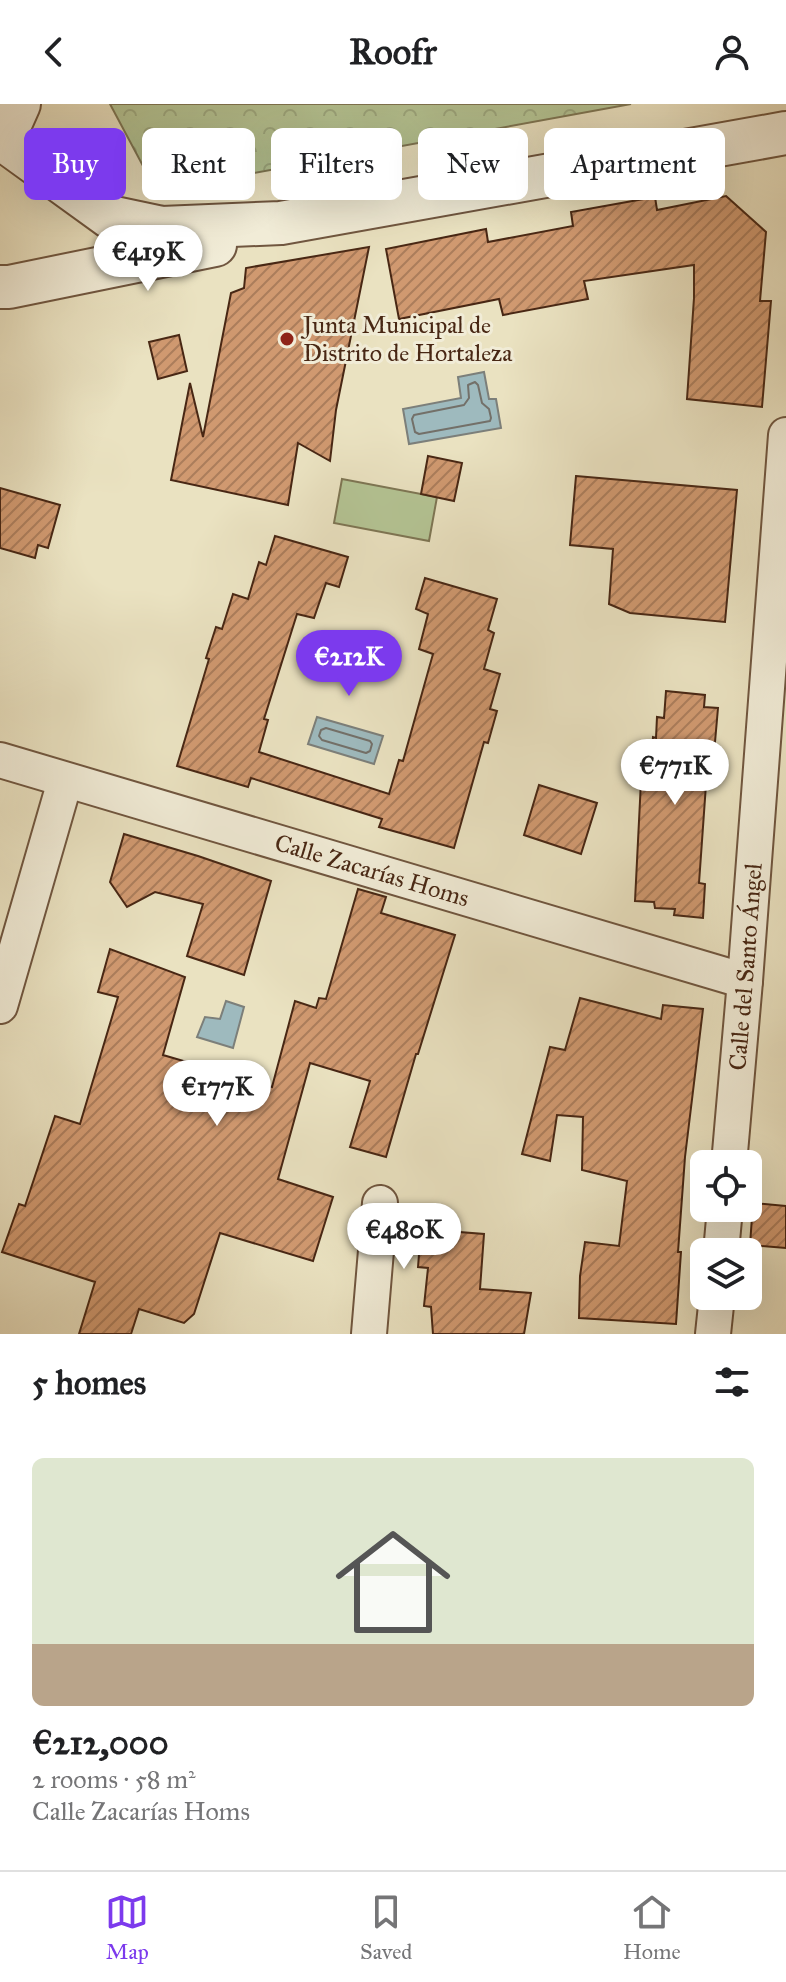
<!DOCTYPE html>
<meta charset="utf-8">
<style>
:root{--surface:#fff;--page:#f6f6f6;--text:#202124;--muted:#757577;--line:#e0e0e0;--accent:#7c3aed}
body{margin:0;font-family:"IM FELL Great Primer",serif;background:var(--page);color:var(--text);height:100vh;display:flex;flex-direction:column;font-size:30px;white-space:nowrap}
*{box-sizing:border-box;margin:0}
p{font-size:26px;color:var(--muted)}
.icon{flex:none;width:44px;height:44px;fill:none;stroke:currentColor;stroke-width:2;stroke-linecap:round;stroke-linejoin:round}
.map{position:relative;height:1230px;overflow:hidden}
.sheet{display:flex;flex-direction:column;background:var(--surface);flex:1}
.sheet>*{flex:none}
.banner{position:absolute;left:24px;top:24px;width:738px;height:72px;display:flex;gap:16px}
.buttons{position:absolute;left:690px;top:1046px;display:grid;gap:16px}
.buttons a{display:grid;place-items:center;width:72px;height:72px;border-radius:12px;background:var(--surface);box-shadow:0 8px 32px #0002;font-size:40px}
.price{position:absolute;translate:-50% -68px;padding:0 18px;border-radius:28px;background:#fff;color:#222;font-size:26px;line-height:52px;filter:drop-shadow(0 2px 4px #0008)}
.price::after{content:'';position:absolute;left:50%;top:48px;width:24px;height:18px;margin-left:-12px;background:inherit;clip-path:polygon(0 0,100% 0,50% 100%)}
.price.active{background:var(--accent);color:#fff}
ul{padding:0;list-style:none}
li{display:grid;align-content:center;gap:16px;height:424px;padding:0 32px}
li+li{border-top:2px solid var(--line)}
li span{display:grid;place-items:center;height:248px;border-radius:12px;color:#555}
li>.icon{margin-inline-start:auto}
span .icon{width:144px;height:144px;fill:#fffc;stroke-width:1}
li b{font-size:34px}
h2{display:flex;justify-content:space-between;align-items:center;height:96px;padding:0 32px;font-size:34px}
.tag{padding:0 28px;border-radius:12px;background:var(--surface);box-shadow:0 8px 32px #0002;font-size:28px;line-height:72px}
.tag.active{background:var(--accent);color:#fff}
header{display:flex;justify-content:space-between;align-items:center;height:104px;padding:0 32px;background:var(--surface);font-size:36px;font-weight:700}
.tab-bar{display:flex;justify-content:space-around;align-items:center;height:112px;border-top:2px solid var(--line);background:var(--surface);font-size:22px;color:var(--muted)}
.tab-bar a{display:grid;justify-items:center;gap:4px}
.tab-bar .active{color:var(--accent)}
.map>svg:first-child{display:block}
.forest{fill:url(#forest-crowns);stroke:#7e7654;stroke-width:2}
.pitch{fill:#b4c494;stroke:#7e7654;stroke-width:2}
.water{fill:#9ebabe;stroke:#7c7f7a;stroke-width:2}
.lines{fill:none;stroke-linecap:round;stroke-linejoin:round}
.shore{stroke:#737069;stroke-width:2}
.building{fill:url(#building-hatch);stroke:#482714;stroke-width:2}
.minor-casing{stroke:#70563f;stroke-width:38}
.tertiary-casing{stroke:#70563f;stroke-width:46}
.minor{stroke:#f1ecd7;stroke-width:34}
.tertiary{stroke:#f1ecd7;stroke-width:42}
.poi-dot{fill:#8f2418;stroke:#f1ecd7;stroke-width:3}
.labels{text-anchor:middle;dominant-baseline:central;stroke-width:6;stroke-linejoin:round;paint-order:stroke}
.poi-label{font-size:24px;fill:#482714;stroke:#f1ecd7;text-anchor:start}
.street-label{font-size:24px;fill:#482714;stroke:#f1ecd7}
</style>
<header><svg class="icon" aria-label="back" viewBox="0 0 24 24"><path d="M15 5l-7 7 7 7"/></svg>Roofr<svg class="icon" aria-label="person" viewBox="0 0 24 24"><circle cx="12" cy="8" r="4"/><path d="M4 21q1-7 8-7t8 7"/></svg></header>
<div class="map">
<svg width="786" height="1230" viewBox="0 0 786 1230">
<defs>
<pattern id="forest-crowns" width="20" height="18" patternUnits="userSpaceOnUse" patternTransform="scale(2)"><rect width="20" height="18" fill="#b4c494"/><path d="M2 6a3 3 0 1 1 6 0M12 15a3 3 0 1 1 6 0" fill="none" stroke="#9ca87f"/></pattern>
<pattern id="building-hatch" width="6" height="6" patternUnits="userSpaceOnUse" patternTransform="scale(2)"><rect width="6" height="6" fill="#d09970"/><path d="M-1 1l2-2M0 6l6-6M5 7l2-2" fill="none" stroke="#ab7d5b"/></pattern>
</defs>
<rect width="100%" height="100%" fill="#eae2c1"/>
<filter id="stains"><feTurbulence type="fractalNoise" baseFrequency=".0025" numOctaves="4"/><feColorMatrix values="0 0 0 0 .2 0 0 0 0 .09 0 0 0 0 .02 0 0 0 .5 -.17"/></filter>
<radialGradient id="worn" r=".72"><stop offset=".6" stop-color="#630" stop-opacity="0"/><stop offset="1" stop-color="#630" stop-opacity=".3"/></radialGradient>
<path class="forest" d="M 110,0 L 631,0 L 200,79 L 166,81 L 151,77 Z"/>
<path class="pitch" d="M 342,375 L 437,393 L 429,437 L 334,419 Z"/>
<g class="water">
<path d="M 484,268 L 489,295 L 496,295 L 501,324 L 409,340 L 403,305 L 461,294 L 458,273 Z"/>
<path d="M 317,613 L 383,632 L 374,660 L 308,640 Z"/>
<path d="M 226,897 L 244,903 L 233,944 L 197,933 L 205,913 L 220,915 Z"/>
</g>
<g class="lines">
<g class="shore">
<path d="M 475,278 L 478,281 L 482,299 L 489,305 L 491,314 L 490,317 L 419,330 L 415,328 L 412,315 L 414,311 L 464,301 L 469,294 L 468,281 Z"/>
<path d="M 326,624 L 370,637 L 372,640 L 370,647 L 366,649 L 322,636 L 319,632 L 321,626 Z"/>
</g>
</g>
<g class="building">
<path d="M 726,92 L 766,128 L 760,197 L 771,197 L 762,303 L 687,295 L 694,194 L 694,161 L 584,177 L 588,195 L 503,211 L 499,195 L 399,215 L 386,145 L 486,125 L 488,138 L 573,122 L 571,108 L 655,93 L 657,106 Z"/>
<path d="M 369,143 L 336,306 L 330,357 L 298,339 L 288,401 L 171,376 L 190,279 L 203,333 L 231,189 L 244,184 L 246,164 Z"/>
<path d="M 179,231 L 187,267 L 158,275 L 149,238 Z"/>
<path d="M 428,352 L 462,359 L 454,397 L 421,390 Z"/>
<path d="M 576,372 L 737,386 L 725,518 L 630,509 L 609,500 L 613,445 L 570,441 Z"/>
<path d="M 0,384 L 60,401 L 48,444 L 38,441 L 35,454 L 0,444 Z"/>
<path d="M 275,432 L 348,453 L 339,483 L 326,479 L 314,514 L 297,510 L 264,615 L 268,616 L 259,648 L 389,690 L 399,656 L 403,657 L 433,550 L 419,545 L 428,510 L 416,505 L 425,474 L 497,495 L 488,526 L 494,529 L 484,565 L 500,570 L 490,605 L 497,607 L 488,639 L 484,638 L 454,744 L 379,723 L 382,715 L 251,674 L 248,683 L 177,662 L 209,555 L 206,554 L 216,523 L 222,525 L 233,490 L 248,495 L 259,458 L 266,461 Z"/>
<path d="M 666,587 L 705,591 L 704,603 L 718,604 L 715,638 L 709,638 L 702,737 L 699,779 L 705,780 L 703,814 L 674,811 L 675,805 L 655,804 L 654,798 L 635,797 L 642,657 L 651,660 L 653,633 L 656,634 L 657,613 L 664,614 Z"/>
<path d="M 539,681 L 597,699 L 581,750 L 524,731 Z"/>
<path d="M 124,730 L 198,752 L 271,777 L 244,871 L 187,852 L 203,800 L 155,788 L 127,803 L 110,778 Z"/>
<path d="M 358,785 L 386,793 L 381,809 L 455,831 L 418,950 L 416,950 L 386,1053 L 350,1043 L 370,977 L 310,959 L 278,1075 L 333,1093 L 313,1157 L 220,1129 L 194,1210 L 184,1219 L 139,1205 L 131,1230 L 79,1230 L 95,1178 L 2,1148 L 19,1100 L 25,1102 L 55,1012 L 80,1020 L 118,893 L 98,888 L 110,845 L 185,873 L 163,951 L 272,983 L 295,897 L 316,904 L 319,894 L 326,895 Z"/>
<path d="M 580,894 L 661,915 L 663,901 L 703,905 L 685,1053 L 678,1148 L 681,1148 L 676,1220 L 579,1214 L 580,1172 L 585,1138 L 619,1142 L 627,1077 L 582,1066 L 583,1013 L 557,1011 L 550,1057 L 522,1050 L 550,943 L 565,946 Z"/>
<path d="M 753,1099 L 786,1102 L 786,1144 L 750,1141 Z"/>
<path d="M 421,1125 L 484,1130 L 480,1185 L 531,1189 L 524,1230 L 433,1230 L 431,1203 L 424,1202 L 428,1164 L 418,1163 Z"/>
</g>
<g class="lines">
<g class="minor-casing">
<g id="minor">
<path id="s1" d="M 0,656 L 745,877"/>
<path d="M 0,902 L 65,677"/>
<path id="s2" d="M 729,1060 L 745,877 L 786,331"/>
<path d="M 721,1148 L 725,1104"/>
<path d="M 369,1230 L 380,1099"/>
<path d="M 713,1230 L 717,1192"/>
</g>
</g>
<g class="tertiary-casing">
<g id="tertiary">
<path d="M 7,27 L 19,0"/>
<path d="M 9,40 L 110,113 L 162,124 L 281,119 L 786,29"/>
<path d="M 0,183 L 9,183 L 215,141"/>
</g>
</g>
<use href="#minor" class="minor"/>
<use href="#tertiary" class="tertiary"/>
</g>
<circle class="poi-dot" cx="287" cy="235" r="8"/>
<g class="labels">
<g class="poi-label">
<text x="303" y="221">Junta Municipal de<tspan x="303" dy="28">Distrito de Hortaleza</tspan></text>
</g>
<g class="street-label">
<text stroke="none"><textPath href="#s1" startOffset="388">Calle Zacarías Homs</textPath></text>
<text stroke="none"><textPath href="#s2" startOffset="198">Calle del Santo Ángel</textPath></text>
</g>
</g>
<rect width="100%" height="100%" filter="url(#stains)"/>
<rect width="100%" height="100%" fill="url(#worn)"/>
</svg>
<div class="buttons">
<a><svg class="icon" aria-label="locate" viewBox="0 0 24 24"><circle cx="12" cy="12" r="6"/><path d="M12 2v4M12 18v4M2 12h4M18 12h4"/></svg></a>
<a><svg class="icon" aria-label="layers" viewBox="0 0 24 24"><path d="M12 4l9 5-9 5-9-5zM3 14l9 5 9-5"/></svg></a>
</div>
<b class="price" style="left:148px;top:189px">€419K</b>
<b class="price active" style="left:349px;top:594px">€212K</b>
<b class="price" style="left:675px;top:703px">€771K</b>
<b class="price" style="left:217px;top:1024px">€177K</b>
<b class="price" style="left:404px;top:1167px">€480K</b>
<div class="banner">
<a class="tag active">Buy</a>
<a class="tag">Rent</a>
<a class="tag">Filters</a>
<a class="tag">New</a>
<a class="tag">Apartment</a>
</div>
</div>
<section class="sheet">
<h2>5 homes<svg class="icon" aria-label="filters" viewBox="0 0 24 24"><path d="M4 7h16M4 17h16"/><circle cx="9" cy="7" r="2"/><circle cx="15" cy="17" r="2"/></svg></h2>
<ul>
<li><span style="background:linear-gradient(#dfe7d0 75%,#b9a48a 0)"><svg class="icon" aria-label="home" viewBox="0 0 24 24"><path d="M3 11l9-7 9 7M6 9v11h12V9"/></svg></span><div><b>€212,000</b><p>2 rooms · 58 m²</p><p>Calle Zacarías Homs</p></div></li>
</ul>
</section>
<nav class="tab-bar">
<a class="active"><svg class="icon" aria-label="map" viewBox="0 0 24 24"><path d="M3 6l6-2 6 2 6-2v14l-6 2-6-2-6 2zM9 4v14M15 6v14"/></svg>Map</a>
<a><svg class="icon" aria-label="saved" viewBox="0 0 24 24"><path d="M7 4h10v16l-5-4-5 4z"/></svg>Saved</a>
<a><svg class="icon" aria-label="home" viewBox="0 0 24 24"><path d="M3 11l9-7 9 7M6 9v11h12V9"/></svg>Home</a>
</nav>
